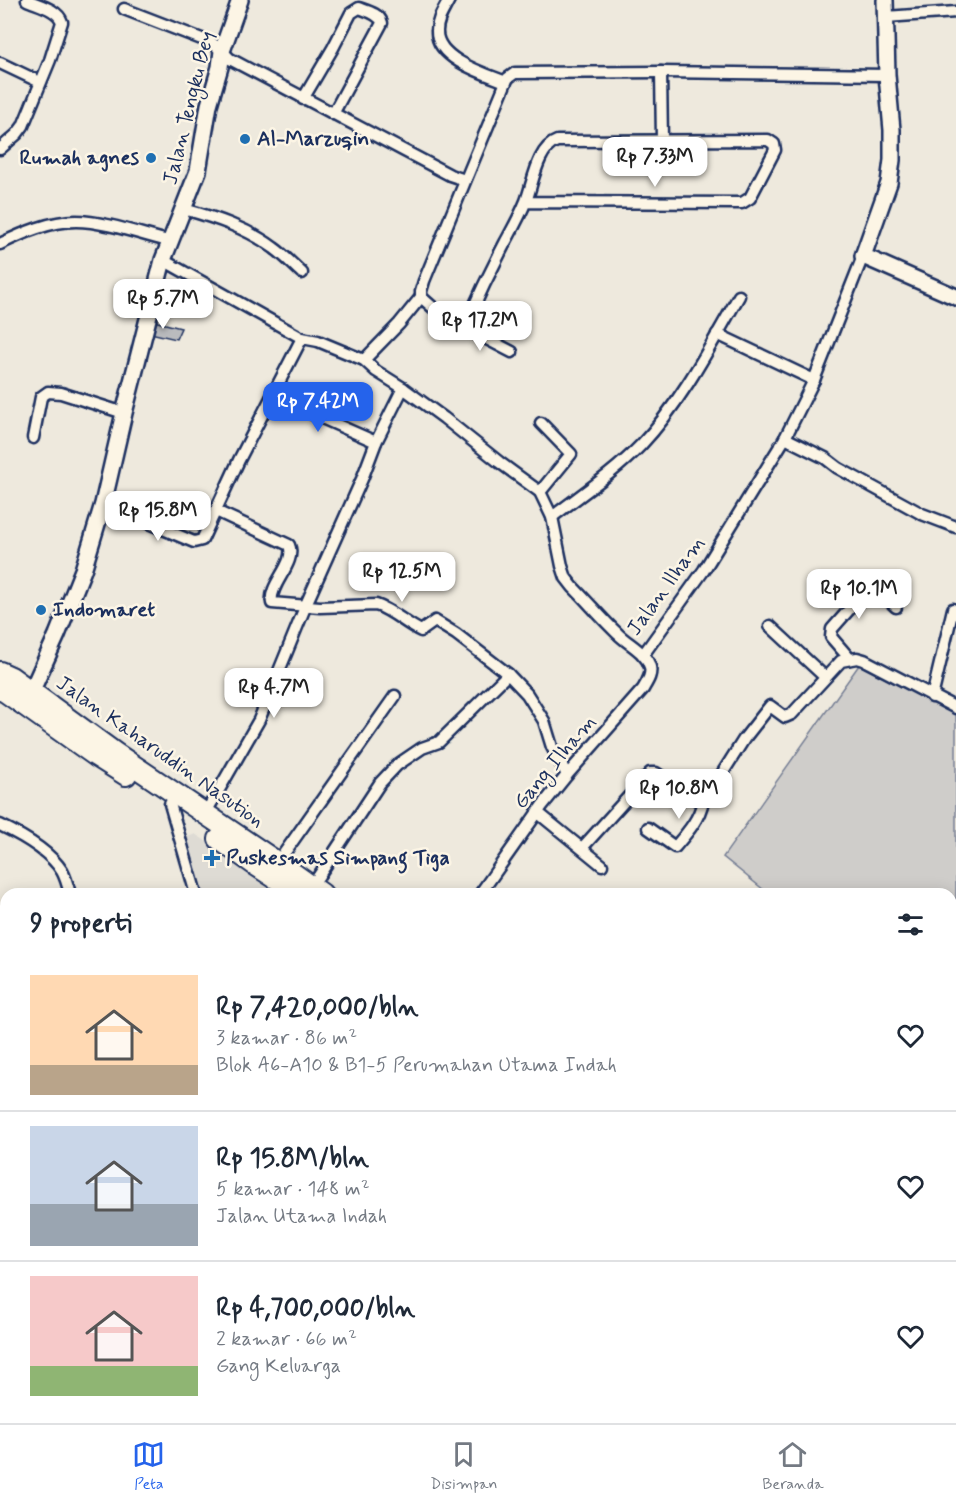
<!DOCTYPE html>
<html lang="id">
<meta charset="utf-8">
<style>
:root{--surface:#fff;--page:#f6f6f7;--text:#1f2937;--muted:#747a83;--line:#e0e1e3;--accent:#2563eb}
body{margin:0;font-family:Mynerve,sans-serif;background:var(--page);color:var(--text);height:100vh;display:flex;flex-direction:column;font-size:22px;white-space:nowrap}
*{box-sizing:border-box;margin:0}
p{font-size:20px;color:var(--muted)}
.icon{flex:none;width:33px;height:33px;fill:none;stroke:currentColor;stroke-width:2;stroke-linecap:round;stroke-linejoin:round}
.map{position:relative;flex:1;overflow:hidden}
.side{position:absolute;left:0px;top:888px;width:957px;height:536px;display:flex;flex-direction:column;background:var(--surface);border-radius:18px 18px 0 0;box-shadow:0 3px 15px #0003}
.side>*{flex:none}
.price{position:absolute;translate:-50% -51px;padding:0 14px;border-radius:12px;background:#fff;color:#222;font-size:20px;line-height:39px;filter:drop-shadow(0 2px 3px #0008)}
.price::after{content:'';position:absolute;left:50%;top:36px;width:18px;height:14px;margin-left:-9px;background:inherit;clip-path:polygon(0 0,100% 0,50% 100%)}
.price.on{background:var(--accent);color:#fff}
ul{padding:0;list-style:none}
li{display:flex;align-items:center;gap:18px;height:150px;padding:0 30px}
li+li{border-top:2px solid var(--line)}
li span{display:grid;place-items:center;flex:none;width:168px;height:120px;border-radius:0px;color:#555}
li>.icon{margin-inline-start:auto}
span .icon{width:72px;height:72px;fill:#fffc;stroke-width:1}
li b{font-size:26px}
h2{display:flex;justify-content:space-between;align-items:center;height:72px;padding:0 30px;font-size:26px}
.tab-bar{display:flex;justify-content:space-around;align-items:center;height:84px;border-top:2px solid var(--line);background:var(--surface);font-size:16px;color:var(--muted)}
.tab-bar a{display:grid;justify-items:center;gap:3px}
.tab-bar .on{color:var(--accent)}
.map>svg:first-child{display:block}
.built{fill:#dedbd4}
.green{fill:#cfcdca;stroke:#757e94;stroke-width:1.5}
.building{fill:#babbbe;stroke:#1b2f5e;stroke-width:1.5}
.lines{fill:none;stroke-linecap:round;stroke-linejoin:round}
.lane-casing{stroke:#1b2f5e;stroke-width:10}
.street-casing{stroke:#1b2f5e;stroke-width:15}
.secondary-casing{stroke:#1b2f5e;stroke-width:20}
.highway-casing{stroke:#1b2f5e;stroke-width:24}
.lane{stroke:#fcf5e5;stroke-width:5}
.street{stroke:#fcf5e5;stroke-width:10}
.secondary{stroke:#fcf5e5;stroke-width:15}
.highway{stroke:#fcf5e5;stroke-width:20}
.poi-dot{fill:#1f6fb2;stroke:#fcf5e5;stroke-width:2}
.labels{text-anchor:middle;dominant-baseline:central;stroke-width:5;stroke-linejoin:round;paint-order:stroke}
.street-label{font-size:21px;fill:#1b2f5e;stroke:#fcf5e5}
.poi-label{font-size:21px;font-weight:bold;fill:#1b2f5e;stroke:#fcf5e5;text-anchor:start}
</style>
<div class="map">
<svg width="956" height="1423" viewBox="0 0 956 1423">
<rect width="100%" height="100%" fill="#eee9dd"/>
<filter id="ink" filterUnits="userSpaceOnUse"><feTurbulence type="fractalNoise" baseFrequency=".0167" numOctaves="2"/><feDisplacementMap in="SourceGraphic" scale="12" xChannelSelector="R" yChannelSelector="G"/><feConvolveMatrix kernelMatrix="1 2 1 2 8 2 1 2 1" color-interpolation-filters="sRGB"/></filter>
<g filter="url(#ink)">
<path class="built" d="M 195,834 L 288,894 L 200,894 L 188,845 L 188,837 Z"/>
<g class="green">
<path d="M 859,665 L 956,714 L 956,1121 L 951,1122 L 951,894 L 769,894 L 723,857 Z"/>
<path d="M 0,1142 L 6,1146 L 6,1280 L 0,1275 Z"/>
<path d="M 0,1369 L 6,1376 L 6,1418 L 25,1418 L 27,1423 L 0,1423 Z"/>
<path d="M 90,1418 L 235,1418 L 235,1423 L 92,1423 Z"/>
</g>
<path class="building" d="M 150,320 L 181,328 L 176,339 L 146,332 Z"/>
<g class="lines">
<g class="lane-casing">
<g id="lane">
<path d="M 953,1083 L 956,1094"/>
<path d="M 246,1423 L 246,1418"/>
</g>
</g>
<g class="street-casing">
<g id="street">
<path d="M 449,0 C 444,10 437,19 437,31 C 436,59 485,74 506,82"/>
<path d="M 124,9 L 212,43 L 222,51 L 230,59 L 450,175 L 465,180"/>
<path d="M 886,17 L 956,12"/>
<path d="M 0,63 L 40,82"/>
<path d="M 661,72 L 662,141"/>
<path d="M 303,99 L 333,48 L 351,13 L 359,8 C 367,11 380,14 382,23 L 333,114"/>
<path d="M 0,149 L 17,134 L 23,126 L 50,60 L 62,22 C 58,9 38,5 27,0"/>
<path d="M 184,209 C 216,218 247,228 274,248 C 284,255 293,265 302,273"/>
<path d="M 0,244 C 23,233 50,221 76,221 C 104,221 143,235 172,242"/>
<path d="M 163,260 L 302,338 L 318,341 L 364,360 L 376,371 L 403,388 L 444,418 L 499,462 L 540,492 L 552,517 L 562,566 L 566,578 L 573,587 C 588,602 602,619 618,634 C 629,645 646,652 650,667 C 652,675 647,682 643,689 L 567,775 L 542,806 L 480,894"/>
<path d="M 421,297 L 454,326 L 462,326 L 466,324 C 478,297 491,270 505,243 C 512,230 520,216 526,201 C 533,184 537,148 557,141 L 768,140 L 774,144 L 775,150 L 750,198 L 742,203 L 526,202"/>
<path d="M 421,297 L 421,291 L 424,281 L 506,82 L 508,78 L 515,73 L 661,72 L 887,75"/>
<path d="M 462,326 L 512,352"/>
<path d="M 717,334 L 814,380"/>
<path d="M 364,360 L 399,324 L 421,297"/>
<path d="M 272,396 L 376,442"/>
<path d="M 33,438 L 41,397 L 48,392 L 61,393 L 124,413"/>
<path d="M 785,438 L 825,458 L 838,468 L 922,514 L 956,527"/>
<path d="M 540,492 L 571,454 L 541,423"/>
<path d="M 103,504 L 194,542 L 202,540 L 239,460 L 302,338"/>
<path d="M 216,511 L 289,545 C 297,563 268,585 272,603 L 320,607 L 376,605 C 392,610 406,624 421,631 L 435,621 L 456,634 L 508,674 L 527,694 L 544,721 L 552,747 L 567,775"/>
<path d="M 552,517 C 582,494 615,472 641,445 C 680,404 711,345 739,296"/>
<path d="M 770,626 L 825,677"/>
<path d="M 643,655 L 704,570 L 785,438 L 814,380 L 863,256"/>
<path d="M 850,659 L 831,637 L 832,629 L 870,586 L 874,586 L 896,607"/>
<path d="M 932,697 L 953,609"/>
<path d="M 176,794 L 170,804 L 196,894"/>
<path d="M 537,812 L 602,865"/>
<path d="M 205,814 L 259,720 L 308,600 L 362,479 L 376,442 L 403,388"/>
<path d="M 0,825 C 21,835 49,850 62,871 C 66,878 68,886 70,894"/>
<path d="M 648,828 L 675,847 C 687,833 699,820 703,801"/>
<path d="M 582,848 L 650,773 L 656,773 L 699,801 L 706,799 L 744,739 L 770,706 L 785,717 L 792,714 L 841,661 L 857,658 L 864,660 L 956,708"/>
<path d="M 278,862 L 395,696"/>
<path d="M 312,886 L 380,783 L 397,765 L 422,748 L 439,742 L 508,674"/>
<path d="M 0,1045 L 6,1044"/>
<path d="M 462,1418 L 471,1423"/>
<path d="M 580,1423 L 583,1418"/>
<path d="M 661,1423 L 664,1418"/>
<path d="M 735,1423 L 739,1418"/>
<path d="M 867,1423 L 871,1418"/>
</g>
</g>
<g class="secondary-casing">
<g id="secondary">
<path d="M 885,0 L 887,75 L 892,130 L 892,160 L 889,183 L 863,256 L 956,297"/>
<path d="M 28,699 L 57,635 L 83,570 L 103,504 L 124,413 L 163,260 L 198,171 L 209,105 L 220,67 L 222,51 L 240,0"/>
<path d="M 0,1300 L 6,1305"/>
<path d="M 0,1343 L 6,1350"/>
<path d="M 951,1356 L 956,1361"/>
<path d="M 46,1418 L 47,1423"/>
<path d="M 73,1418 L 75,1423"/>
</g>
</g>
<g class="highway-casing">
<g id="highway">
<path d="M 0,672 L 11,677 L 115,753 L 287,869 L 322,894"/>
<path d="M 0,688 L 96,756 L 126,775"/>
<path d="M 219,839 L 254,864 L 300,894"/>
<path d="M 951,1130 L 956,1129"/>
<path d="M 951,1146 L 956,1145"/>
</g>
</g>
<use href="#lane" class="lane"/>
<use href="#street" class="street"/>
<use href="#secondary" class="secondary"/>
<use href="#highway" class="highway"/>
</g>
</g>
<g class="poi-dot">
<circle cx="245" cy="139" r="6"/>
<circle cx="151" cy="158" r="6"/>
<circle cx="41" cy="610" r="6"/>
<path d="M209 849h6v6h6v6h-6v6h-6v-6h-6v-6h6z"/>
</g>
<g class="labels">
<g class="street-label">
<text transform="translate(189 108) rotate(-76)">Jalan Tengku Bey</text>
<text transform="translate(666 586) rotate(-54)">Jalan Ilham</text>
<text transform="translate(160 752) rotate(35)">Jalan Kaharuddin Nasution</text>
<text transform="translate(555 762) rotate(-50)">Gang Ilham</text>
</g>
<g class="poi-label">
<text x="257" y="139">Al-Marzuqin</text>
<text x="139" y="158" text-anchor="end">Rumah agnes</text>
<text x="53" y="610">Indomaret</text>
<text x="226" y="858">Puskesmas Simpang Tiga</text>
</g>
</g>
</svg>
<b class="price" style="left:655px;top:188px">Rp 7.33M</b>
<b class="price" style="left:163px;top:330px">Rp 5.7M</b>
<b class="price" style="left:480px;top:352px">Rp 17.2M</b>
<b class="price on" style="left:318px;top:433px">Rp 7.42M</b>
<b class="price" style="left:158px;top:542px">Rp 15.8M</b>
<b class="price" style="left:402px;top:603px">Rp 12.5M</b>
<b class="price" style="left:859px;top:620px">Rp 10.1M</b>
<b class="price" style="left:274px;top:719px">Rp 4.7M</b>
<b class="price" style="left:679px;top:820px">Rp 10.8M</b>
<section class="side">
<h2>9 properti<svg class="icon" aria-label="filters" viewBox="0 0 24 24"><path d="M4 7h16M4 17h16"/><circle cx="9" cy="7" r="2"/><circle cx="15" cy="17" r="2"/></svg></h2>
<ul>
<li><span style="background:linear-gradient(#ffd9b3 75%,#b9a48a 0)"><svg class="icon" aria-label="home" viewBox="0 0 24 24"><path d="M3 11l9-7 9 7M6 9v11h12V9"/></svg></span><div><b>Rp 7,420,000/bln</b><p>3 kamar · 86 m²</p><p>Blok A6-A10 &amp; B1-5 Perumahan Utama Indah</p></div><svg class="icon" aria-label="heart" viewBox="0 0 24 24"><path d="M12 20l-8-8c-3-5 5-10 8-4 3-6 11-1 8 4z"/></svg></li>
<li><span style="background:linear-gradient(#c9d6e8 65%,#9aa5b1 0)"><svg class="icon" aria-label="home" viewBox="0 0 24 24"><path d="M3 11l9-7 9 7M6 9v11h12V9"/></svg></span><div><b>Rp 15.8M/bln</b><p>5 kamar · 148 m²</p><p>Jalan Utama Indah</p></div><svg class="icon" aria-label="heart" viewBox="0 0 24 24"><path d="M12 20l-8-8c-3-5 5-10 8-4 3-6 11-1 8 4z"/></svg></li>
<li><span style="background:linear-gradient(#f6c9c9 75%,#8fb573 0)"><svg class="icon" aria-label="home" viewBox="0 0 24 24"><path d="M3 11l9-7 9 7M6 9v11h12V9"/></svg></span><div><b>Rp 4,700,000/bln</b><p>2 kamar · 66 m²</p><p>Gang Keluarga</p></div><svg class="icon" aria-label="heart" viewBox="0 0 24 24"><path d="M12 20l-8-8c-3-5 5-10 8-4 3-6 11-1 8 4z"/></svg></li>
</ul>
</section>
</div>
<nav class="tab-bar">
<a class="on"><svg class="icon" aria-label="map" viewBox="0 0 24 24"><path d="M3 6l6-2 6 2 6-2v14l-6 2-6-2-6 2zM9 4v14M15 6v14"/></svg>Peta</a>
<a><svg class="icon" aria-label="saved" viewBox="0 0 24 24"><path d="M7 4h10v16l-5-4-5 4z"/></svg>Disimpan</a>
<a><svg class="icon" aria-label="home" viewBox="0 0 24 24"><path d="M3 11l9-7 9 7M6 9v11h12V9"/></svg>Beranda</a>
</nav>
